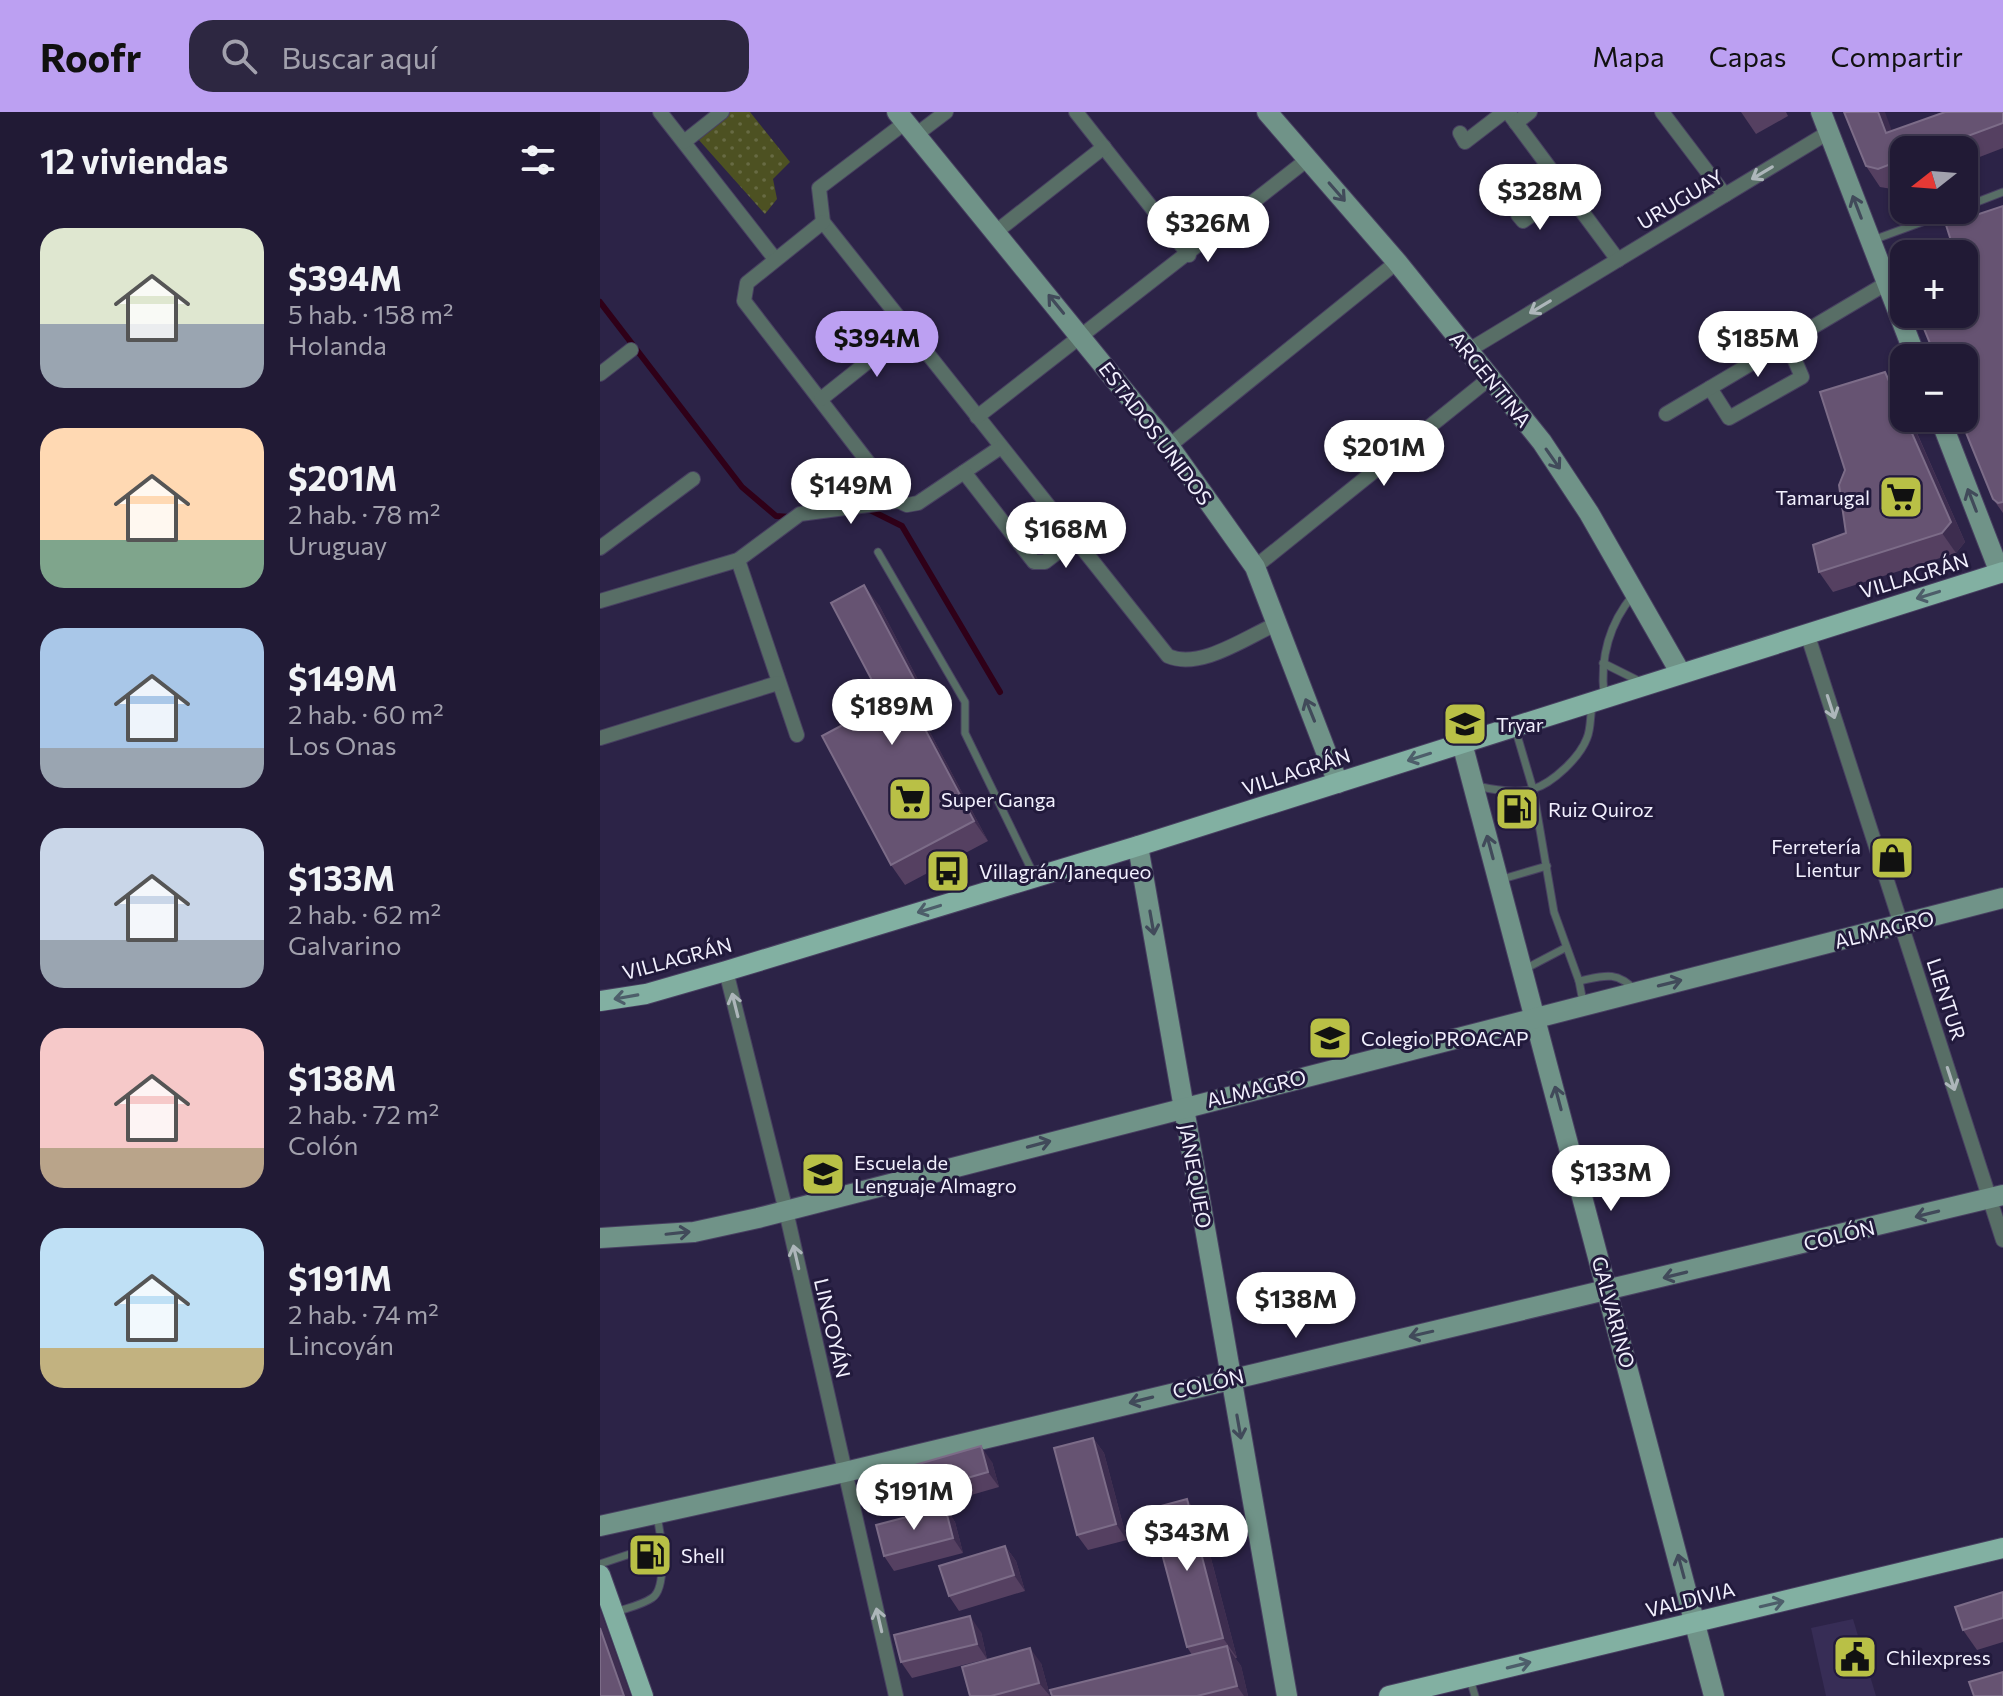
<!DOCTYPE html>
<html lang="es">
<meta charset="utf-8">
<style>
:root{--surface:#211a35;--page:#2d2741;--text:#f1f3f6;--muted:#a2a1ad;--line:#3e3850;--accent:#bca0f2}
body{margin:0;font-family:Commissioner,sans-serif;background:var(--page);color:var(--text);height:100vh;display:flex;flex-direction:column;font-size:30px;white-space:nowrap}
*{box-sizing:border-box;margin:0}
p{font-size:26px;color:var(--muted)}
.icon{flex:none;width:44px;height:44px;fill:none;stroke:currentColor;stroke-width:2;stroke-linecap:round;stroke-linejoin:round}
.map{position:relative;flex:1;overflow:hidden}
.sheet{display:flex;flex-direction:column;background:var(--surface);width:600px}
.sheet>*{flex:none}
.needle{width:52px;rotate:253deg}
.tools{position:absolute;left:1290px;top:24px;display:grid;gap:16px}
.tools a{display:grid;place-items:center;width:88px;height:88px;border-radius:16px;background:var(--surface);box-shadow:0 2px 6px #0004,0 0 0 2px var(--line);font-size:40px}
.price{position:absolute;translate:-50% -68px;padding:0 18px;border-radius:28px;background:#fff;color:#222;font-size:26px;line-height:52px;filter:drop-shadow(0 2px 4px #0008)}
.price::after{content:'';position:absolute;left:50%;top:48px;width:24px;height:18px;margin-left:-12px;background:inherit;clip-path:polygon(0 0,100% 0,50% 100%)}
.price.current{background:var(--accent);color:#111}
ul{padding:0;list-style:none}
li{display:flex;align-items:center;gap:24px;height:200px;padding:0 40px}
li span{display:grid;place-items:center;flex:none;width:224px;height:160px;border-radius:24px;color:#555}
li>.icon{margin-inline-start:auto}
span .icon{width:96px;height:96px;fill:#fffc;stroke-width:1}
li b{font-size:34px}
h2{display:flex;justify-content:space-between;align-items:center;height:96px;padding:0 40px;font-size:34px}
header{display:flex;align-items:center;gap:48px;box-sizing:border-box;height:112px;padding:0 40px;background:var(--accent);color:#111}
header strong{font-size:38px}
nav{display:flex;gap:44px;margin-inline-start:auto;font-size:28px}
.search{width:560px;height:72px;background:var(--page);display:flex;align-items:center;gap:20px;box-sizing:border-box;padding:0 28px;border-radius:24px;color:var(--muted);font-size:30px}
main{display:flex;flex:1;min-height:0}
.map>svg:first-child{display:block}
.built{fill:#372d56}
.park{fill:url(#park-dots)}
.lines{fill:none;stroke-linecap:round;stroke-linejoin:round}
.stream{stroke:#2f0018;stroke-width:6}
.lane-casing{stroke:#484061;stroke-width:9}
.street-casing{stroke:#484061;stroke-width:16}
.secondary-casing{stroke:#484061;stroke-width:22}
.primary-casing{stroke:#484061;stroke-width:22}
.lane{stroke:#586e66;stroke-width:7}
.street{stroke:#586e66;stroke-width:14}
.secondary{stroke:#709388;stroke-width:20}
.primary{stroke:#82b0a2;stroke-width:20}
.wall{fill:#554061}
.shaded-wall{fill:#3d2d4f}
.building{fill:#665372;stroke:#7c6c88;stroke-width:2}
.oneway{stroke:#adb6ba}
.oneway2{stroke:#414a5a}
.oneway3{stroke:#4d5e6a}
.labels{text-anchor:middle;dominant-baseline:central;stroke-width:6;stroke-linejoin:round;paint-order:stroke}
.street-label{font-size:20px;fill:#f2f0fe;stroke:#221a3c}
.poi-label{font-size:20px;fill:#f2f0fe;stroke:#221a3c;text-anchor:start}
</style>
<header>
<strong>Roofr</strong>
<div class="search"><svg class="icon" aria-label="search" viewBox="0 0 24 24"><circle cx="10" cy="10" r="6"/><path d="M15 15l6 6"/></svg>Buscar aquí</div>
<nav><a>Mapa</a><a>Capas</a><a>Compartir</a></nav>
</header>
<main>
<section class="sheet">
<h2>12 viviendas<svg class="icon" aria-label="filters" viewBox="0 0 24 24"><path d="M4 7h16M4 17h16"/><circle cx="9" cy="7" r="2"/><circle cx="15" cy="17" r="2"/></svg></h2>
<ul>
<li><span style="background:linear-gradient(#dfe7d0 60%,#9aa5b1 0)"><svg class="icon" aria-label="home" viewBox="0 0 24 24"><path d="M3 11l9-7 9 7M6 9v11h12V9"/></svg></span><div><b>$394M</b><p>5 hab. · 158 m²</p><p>Holanda</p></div></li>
<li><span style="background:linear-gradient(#ffd9b3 70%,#7fa58c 0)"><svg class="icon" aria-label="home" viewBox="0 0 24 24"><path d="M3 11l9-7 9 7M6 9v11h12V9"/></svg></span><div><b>$201M</b><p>2 hab. · 78 m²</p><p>Uruguay</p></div></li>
<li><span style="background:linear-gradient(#a9c7e8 75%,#9aa5b1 0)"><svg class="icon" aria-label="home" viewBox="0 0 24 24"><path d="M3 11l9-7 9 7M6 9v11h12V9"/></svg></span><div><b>$149M</b><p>2 hab. · 60 m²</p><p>Los Onas</p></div></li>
<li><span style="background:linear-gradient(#c9d6e8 70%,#9aa5b1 0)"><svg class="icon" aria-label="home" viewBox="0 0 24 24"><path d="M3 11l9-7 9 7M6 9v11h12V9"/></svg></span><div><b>$133M</b><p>2 hab. · 62 m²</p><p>Galvarino</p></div></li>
<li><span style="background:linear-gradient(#f6c9c9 75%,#b9a48a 0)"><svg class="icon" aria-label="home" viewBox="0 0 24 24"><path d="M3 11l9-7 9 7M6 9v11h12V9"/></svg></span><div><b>$138M</b><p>2 hab. · 72 m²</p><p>Colón</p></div></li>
<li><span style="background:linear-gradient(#bfe0f5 75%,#c2b280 0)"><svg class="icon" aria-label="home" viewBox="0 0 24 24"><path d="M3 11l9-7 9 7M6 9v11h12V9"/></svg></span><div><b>$191M</b><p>2 hab. · 74 m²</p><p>Lincoyán</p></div></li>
</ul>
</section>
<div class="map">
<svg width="1403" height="1584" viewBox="0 0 1403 1584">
<defs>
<pattern id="park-dots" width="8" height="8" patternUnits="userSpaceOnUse" patternTransform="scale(2)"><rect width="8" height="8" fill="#4d5122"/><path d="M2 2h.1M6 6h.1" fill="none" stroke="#676a43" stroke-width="1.8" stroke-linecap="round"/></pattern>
</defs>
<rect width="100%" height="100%" fill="#2c2347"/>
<path class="built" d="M 1253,1507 L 1276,1584 L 1226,1584 L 1211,1516 Z"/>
<path class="park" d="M 130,0 L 150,0 L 190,50 L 173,67 L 177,87 L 165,102 L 98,27 Z"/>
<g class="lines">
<g class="stream">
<path d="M 0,190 L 142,375 L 176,404 L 190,405"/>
<path d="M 268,397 L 302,414 L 400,580"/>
</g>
<g class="lane-casing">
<g id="lane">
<path d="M 1364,95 L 1403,80"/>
<path d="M 1273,128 L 1355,98"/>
<path d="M 278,440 L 365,590 L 365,621 L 434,763"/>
<path d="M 1003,551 L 1039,569"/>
<path d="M 1004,583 C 1000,546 1009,512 1033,483"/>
<path d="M 915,616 L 933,677 L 954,800 L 979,869"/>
<path d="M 877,674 C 894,678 916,682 933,677 C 953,671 980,645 987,626 C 991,617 990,604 992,595"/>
<path d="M 899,768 L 947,754"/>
<path d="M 925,857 L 965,836"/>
<path d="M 983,890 L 979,869 C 1003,864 1016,858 1035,878"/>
<path d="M 0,1452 L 63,1431"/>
<path d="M 16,1500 C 27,1496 42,1493 52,1486 C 68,1476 61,1422 57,1405"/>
<path d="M 870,1567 L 875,1584"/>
</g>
</g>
<g class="street-casing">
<g id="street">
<path d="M 60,0 L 175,147"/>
<path d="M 476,0 L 589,143"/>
<path d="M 908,0 L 1018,148"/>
<path d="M 1062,0 L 1125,83"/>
<path d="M 306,10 L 219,76 L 223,110 L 568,544 C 600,558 645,526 676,512"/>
<path d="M 916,11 L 930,0"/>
<path d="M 860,21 L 865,30 L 904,0"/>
<path d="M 317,22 L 346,0"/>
<path d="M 84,30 L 122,0"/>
<path d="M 918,103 L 923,109 L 966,79"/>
<path d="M 223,110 L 147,171 L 144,189 L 298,389 L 307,393 L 318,391 L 401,335"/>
<path d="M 397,119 L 504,35"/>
<path d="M 869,238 L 1229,20"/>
<path d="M 0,262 L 31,238"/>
<path d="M 1110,276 L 1129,306 L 1202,265 L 1187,230"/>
<path d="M 221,287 L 309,217"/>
<path d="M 1066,302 L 1287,171"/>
<path d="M 377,305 L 708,47"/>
<path d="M 569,334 L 797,150"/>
<path d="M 364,360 L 434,450 L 445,450 L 475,427"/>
<path d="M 0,436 L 93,367"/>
<path d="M 138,448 L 197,623"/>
<path d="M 655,455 L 890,266"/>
<path d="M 0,489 L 138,448 L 200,402 L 298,389"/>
<path d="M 1207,521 L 1403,1128"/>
<path d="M 0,626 L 178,571"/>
<path d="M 126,859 L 186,1099 L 296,1584"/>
</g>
</g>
<g class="secondary-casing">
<g id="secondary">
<path d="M 297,0 L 569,334 L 655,455 L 738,671"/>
<path d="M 667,0 L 797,150 L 942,330 L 989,401 L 1080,560"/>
<path d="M 1221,0 L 1316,246"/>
<path d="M 1340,306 L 1400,461"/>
<path d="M 862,631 L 1114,1584"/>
<path d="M 538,734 L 687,1584"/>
<path d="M 0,1126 L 94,1120 L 158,1106 L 1403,786"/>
<path d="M 0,1414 L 245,1360 L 1403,1083"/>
</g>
</g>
<g class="primary-casing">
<g id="primary">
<path d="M 0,889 L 46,882 L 126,859 L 538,734 L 1403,460"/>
<path d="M 0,1463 L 43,1584"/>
<path d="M 789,1584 L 1403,1436"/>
</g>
</g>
<use href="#lane" class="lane"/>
<use href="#street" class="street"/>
<use href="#secondary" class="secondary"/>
<use href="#primary" class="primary"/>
</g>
<g class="wall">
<path d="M 1141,0 L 1186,0 L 1188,4 L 1156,22 Z"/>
<path d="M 1403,0 L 1403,36 L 1364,51 L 1364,38 L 1304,38 L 1304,73 L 1292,77 L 1280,75 L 1266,54 L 1292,18 Z"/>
<path d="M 1403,94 L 1403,401 L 1393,387 L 1352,132 Z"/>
<path d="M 1299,280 L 1365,430 L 1356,441 L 1233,480 L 1219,460 L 1246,421 Z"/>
<path d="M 279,493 L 329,589 L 317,596 L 388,729 L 305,773 L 291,753 Z"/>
<path d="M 493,1326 L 504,1341 L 527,1428 L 488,1438 L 477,1423 Z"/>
<path d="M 392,1350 L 399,1375 L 333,1394 L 322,1379 Z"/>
<path d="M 587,1387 L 601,1408 L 637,1546 L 635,1546 L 641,1554 L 648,1584 L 452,1584 L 592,1543 L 587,1535 Z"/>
<path d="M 345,1395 L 355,1410 L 363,1441 L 294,1459 L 284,1444 Z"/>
<path d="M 405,1434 L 416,1449 L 425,1479 L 359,1499 L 349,1484 Z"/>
<path d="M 1403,1480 L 1403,1530 L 1377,1538 L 1363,1518 Z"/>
<path d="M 381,1520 L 387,1547 L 312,1566 L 301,1550 Z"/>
<path d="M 441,1551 L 450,1584 L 370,1584 Z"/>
</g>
<g class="shaded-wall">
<path d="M 1278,0 L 1285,0 L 1300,41 L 1286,21 Z"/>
<path d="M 1285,260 L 1299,280 L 1304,291 L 1304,304 Z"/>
<path d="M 1305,306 L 1310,306 L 1365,430 L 1356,441 L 1342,421 Z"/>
<path d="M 264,473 L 279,493 L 329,589 L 315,569 Z"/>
<path d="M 303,576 L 317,596 L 388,729 L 374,709 Z"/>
<path d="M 493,1326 L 504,1341 L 527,1428 L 516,1412 Z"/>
<path d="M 381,1334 L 392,1350 L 399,1375 L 388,1360 Z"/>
<path d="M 587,1387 L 601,1408 L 637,1546 L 623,1526 Z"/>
<path d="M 345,1395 L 355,1410 L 363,1441 L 353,1426 Z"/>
<path d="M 405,1434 L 416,1449 L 425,1479 L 414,1463 Z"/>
<path d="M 0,1497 L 31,1584 L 24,1584 L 0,1516 Z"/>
<path d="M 370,1504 L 381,1520 L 387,1547 L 377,1532 Z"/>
<path d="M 627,1534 L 641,1554 L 648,1584 L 644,1584 L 637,1574 Z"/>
<path d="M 430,1536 L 441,1551 L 450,1584 L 439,1571 Z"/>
</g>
<g class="building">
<path d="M 1244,0 L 1278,0 L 1286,21 L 1345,0 L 1403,0 L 1403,11 L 1330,38 L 1304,38 L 1304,47 L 1278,57 L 1266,54 Z"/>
<path d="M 1403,94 L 1403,390 L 1398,391 L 1393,387 L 1360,306 L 1364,306 L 1364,246 L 1336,246 L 1318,202 L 1364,202 L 1364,142 L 1322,142 L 1352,132 L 1346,113 Z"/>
<path d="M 1304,148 L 1304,168 L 1297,150 Z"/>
<path d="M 1285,260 L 1351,410 L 1342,421 L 1219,460 L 1213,433 L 1246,421 L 1239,373 L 1245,358 L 1220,280 Z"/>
<path d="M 264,473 L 315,569 L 303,576 L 374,709 L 291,753 L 222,624 L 284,591 L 231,491 Z"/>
<path d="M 493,1326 L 516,1412 L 477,1423 L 454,1336 Z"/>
<path d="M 381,1334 L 388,1360 L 322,1379 L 315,1353 Z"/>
<path d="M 587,1387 L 623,1526 L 587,1535 L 550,1397 Z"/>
<path d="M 345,1395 L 353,1426 L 284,1444 L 276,1413 Z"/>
<path d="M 405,1434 L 414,1463 L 349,1484 L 339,1454 Z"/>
<path d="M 1403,1480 L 1403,1506 L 1363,1518 L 1355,1495 Z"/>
<path d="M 370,1504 L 377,1532 L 301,1550 L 294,1523 Z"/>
<path d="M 0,1516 L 24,1584 L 0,1584 Z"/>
<path d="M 627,1534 L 637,1574 L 597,1584 L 452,1584 L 450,1578 Z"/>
<path d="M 430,1536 L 439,1571 L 391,1584 L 370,1584 L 362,1555 Z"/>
<path d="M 1403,1560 L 1403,1584 L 1374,1584 L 1369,1570 Z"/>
</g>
<defs><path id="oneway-shaft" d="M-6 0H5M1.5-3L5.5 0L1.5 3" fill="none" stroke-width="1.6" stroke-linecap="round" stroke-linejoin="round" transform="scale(2)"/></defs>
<g class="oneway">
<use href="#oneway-shaft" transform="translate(1162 61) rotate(149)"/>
<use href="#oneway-shaft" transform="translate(940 195) rotate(149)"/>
<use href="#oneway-shaft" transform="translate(1231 595) rotate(72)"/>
<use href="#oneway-shaft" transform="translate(135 893) rotate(-104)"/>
<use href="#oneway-shaft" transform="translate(1351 967) rotate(72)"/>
<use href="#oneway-shaft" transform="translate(196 1145) rotate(-103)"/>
<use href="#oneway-shaft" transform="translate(279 1508) rotate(-103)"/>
</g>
<g class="oneway2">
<use href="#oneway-shaft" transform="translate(737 80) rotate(49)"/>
<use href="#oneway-shaft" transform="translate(1257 95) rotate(-111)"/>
<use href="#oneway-shaft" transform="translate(456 192) rotate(-129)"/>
<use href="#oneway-shaft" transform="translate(953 347) rotate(55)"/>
<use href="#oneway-shaft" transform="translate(1372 388) rotate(-111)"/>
<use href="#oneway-shaft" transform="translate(710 598) rotate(-112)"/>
<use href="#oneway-shaft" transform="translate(890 735) rotate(-105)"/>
<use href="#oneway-shaft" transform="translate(552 811) rotate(80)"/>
<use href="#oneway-shaft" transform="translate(1070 871) rotate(-14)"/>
<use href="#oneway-shaft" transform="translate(958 986) rotate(-105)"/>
<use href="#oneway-shaft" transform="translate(439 1032) rotate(-15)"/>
<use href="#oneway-shaft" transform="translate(1327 1102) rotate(166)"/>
<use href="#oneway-shaft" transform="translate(78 1121) rotate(-6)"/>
<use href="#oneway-shaft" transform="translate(1075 1163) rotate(166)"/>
<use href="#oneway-shaft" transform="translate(821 1222) rotate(167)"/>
<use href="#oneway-shaft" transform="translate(541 1288) rotate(166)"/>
<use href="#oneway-shaft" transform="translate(639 1315) rotate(80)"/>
<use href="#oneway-shaft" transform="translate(1081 1454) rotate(-105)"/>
</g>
<g class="oneway3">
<use href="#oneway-shaft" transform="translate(1328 483) rotate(163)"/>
<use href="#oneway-shaft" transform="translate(819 645) rotate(162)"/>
<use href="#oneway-shaft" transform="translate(329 797) rotate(163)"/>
<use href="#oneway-shaft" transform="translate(26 885) rotate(170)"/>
<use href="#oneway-shaft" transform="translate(1172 1492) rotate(-13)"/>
<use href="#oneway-shaft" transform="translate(919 1553) rotate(-14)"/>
</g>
<defs>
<g id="supermarket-square" transform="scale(2.3)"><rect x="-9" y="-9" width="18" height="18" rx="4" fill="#b9c046" stroke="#221a3c"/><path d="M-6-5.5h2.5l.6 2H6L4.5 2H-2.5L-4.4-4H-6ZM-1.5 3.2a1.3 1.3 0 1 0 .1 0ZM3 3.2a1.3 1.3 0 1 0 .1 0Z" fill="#111"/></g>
<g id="school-square" transform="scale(2.3)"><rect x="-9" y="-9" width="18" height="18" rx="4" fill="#b9c046" stroke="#221a3c"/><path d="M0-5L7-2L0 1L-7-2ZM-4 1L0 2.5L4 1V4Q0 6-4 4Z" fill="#111"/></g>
<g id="fuel-square" transform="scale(2.3)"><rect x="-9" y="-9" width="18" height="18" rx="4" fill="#b9c046" stroke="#221a3c"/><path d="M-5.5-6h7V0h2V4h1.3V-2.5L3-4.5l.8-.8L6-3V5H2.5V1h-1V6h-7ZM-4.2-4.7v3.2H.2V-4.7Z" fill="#111"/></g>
<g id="shop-square" transform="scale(2.3)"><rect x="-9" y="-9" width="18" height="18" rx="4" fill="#b9c046" stroke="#221a3c"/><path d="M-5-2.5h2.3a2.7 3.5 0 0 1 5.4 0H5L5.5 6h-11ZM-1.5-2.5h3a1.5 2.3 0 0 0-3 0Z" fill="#111"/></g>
<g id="bus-square" transform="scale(2.3)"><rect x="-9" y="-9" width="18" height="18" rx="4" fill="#b9c046" stroke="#221a3c"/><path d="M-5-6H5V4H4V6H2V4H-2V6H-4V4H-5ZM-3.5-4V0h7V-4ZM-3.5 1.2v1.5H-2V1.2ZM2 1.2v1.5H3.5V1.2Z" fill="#111"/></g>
<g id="civic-square" transform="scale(2.3)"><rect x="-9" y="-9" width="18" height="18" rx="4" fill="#b9c046" stroke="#221a3c"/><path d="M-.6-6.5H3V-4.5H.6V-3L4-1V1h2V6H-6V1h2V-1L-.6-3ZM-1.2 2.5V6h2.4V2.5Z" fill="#111"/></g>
</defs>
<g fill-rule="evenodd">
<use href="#supermarket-square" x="1301" y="385"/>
<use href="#school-square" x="865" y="612"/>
<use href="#supermarket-square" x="310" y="687"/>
<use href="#fuel-square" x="917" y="697"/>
<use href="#shop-square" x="1292" y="746"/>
<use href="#bus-square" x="348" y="759"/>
<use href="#school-square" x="730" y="926"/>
<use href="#school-square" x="223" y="1062"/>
<use href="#fuel-square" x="50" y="1443"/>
<use href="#civic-square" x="1255" y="1545"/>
</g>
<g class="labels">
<g class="street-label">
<text transform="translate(1080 87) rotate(-31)">URUGUAY</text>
<text transform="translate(891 267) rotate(51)">ARGENTINA</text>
<text transform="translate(556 321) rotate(53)">ESTADOS UNIDOS</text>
<text transform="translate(1314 463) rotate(-17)">VILLAGRÁN</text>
<text transform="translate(696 659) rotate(-18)">VILLAGRÁN</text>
<text transform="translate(1284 817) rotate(-14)">ALMAGRO</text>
<text transform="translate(77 846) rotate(-15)">VILLAGRÁN</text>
<text transform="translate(1347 887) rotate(72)">LIENTUR</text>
<text transform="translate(656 976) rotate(-14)">ALMAGRO</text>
<text transform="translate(596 1064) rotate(80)">JANEQUEO</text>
<text transform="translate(1239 1123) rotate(-14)">COLÓN</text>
<text transform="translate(1014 1200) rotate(75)">GALVARINO</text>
<text transform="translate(233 1216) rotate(77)">LINCOYÁN</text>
<text transform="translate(608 1271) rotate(-13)">COLÓN</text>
<text transform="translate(1090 1487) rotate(-14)">VALDIVIA</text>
</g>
<g class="poi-label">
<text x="1270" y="385" text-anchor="end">Tamarugal</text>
<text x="896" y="612">Tryar</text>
<text x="341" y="687">Super Ganga</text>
<text x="948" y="697">Ruiz Quiroz</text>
<text x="1261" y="734" text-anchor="end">Ferretería<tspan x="1261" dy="23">Lientur</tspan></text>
<text x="379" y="759">Villagrán/Janequeo</text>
<text x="761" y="926">Colegio PROACAP</text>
<text x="254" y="1050">Escuela de<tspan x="254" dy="23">Lenguaje Almagro</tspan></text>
<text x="81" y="1443">Shell</text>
<text x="1286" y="1545">Chilexpress</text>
</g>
</g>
</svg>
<div class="tools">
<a><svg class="needle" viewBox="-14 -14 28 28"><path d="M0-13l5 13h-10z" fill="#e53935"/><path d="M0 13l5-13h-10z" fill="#a2a1ad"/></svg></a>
<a>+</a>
<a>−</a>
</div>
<b class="price" style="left:940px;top:120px">$328M</b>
<b class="price" style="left:608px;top:152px">$326M</b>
<b class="price current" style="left:277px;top:267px">$394M</b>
<b class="price" style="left:1158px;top:267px">$185M</b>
<b class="price" style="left:784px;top:376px">$201M</b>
<b class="price" style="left:251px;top:414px">$149M</b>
<b class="price" style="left:466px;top:458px">$168M</b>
<b class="price" style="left:292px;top:635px">$189M</b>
<b class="price" style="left:1011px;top:1101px">$133M</b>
<b class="price" style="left:696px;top:1228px">$138M</b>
<b class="price" style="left:314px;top:1420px">$191M</b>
<b class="price" style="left:587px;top:1461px">$343M</b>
</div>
</main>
